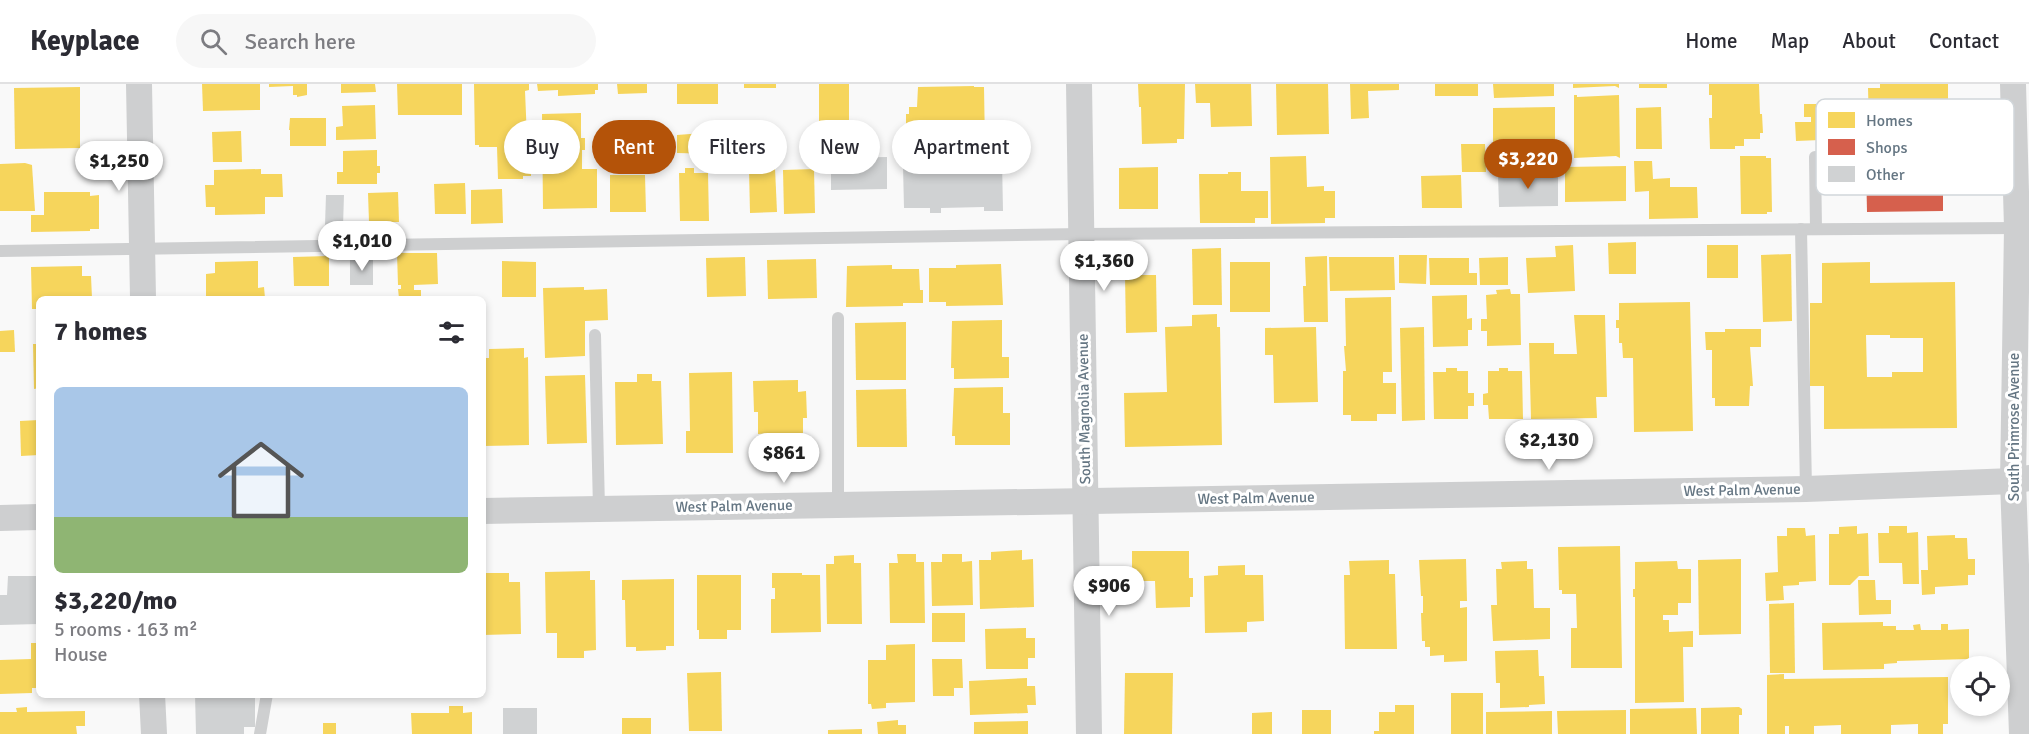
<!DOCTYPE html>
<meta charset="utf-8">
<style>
:root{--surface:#fff;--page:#f7f7f7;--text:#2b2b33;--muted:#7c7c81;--line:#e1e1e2;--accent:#b45309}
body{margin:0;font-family:Signika,sans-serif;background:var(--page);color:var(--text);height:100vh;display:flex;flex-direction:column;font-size:22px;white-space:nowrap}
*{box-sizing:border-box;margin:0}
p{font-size:20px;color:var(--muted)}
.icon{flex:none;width:33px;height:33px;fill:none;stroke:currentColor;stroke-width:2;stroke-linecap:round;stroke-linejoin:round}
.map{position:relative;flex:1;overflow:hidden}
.drawer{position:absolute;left:36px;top:212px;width:450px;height:402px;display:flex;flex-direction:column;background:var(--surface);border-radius:9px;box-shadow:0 3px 9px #0003}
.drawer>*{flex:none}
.banner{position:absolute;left:504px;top:36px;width:570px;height:54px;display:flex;gap:12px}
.controls{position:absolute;left:1950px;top:572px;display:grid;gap:12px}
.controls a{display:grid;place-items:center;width:60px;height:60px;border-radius:50%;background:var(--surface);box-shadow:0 3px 9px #0003;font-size:30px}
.price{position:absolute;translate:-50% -51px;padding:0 14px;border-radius:21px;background:#fff;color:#222;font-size:20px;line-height:39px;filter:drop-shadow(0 2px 3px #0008)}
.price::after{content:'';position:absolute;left:50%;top:36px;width:18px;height:14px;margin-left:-9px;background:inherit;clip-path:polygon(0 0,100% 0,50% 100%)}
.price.on{background:var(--accent);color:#fff}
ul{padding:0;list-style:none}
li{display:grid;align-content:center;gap:12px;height:318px;padding:0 18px}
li+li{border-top:2px solid var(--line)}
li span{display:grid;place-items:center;height:186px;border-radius:9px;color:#555}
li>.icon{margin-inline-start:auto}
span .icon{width:108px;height:108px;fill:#fffc;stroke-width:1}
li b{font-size:26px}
h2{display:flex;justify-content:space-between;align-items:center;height:72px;padding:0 18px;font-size:26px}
.pill{padding:0 21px;border-radius:27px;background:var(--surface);box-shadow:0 3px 9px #0003;font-size:21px;line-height:54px}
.pill.on{background:var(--accent);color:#fff}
header{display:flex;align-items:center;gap:36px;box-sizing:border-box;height:84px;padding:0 30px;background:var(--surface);border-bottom:2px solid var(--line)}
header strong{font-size:28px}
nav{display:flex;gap:33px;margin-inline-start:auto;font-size:21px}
.search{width:420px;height:54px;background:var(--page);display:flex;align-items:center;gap:15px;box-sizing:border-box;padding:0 21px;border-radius:33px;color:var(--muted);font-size:22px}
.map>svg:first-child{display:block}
.homes{fill:#f6d55c;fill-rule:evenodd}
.shops{fill:#d6604d}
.building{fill:#d0d2d3}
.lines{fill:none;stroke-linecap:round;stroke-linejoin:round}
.lane{stroke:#cecfd0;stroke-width:12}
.street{stroke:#cecfd0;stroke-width:26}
.labels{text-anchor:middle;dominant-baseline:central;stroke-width:6;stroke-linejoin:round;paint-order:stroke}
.street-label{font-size:15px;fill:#657683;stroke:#fff}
.key{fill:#fff;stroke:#d1d6da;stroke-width:1.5}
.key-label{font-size:16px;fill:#657683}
</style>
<header>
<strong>Keyplace</strong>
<div class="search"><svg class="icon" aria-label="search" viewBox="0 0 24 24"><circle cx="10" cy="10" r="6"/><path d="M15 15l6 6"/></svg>Search here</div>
<nav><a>Home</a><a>Map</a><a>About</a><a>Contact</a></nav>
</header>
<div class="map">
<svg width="2029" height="650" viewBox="0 0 2029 650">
<rect width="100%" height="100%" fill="#f9f9f9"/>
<g class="homes">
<path d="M 202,0 L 260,0 L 260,26 L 203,27 Z"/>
<path d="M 269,0 L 307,0 L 307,11 L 297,13 L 297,11 L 293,11 L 293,2 L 269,3 Z"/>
<path d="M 341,0 L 375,0 L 376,8 L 341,9 Z"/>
<path d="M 397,0 L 462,0 L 462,31 L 398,31 Z"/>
<path d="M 474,0 L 529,0 L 529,6 L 525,7 L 527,54 L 530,54 L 530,78 L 533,78 L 533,87 L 531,88 L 531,92 L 523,92 L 523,95 L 498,95 L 497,63 L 479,63 L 479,61 L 475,61 Z"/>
<path d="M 537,0 L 598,0 L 598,6 L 595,6 L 595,10 L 558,12 L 558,6 L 538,7 Z"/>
<path d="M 617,0 L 647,0 L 647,9 L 618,10 Z"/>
<rect x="677" y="0" width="41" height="20"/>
<rect x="744" y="0" width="32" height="4"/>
<rect x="819" y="0" width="30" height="51"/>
<path d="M 1138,0 L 1185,0 L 1184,55 L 1177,55 L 1177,59 L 1142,60 L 1141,23 L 1139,23 Z"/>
<path d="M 1195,0 L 1251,0 L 1252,42 L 1211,43 L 1210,19 L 1196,19 Z"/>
<path d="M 1276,0 L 1328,0 L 1329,50 L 1277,51 Z"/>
<path d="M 1350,0 L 1399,0 L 1399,6 L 1368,7 L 1369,34 L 1351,35 Z"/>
<rect x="1435" y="0" width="43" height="12"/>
<path d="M 1493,0 L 1554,0 L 1554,12 L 1494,14 Z"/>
<path d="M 1573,0 L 1619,0 L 1619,4 L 1615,2 L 1573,4 Z"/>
<rect x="1639" y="0" width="28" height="4"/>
<path d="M 1709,0 L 1759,0 L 1760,30 L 1762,30 L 1763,49 L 1760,49 L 1760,55 L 1744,55 L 1744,62 L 1735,62 L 1735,65 L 1710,65 L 1709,34 L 1712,34 L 1712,11 L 1709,11 Z"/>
<path d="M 1880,0 L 1948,0 L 1948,27 L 1939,27 L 1939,44 L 1881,45 L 1881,42 L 1869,42 L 1868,4 L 1880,4 Z"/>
<path d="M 974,2 L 974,3 L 984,3 L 985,62 L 915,63 L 915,56 L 906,56 L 906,30 L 909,30 L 909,23 L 917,23 L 918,3 Z"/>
<path d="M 80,3 L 80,64 L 15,65 L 14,4 Z"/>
<path d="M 1574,11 L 1577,11 L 1577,13 L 1619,11 L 1620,74 L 1616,72 L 1574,74 Z"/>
<path d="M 1821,16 L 1829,16 L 1829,20 L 1844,19 L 1845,55 L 1796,57 L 1795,38 L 1811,38 L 1811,33 L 1804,33 L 1804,20 L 1821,20 Z"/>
<path d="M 375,21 L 376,55 L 336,56 L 336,43 L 343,42 L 342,22 Z"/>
<path d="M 1555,23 L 1555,79 L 1493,79 L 1493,24 Z"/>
<path d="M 1661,23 L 1662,65 L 1636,65 L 1636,24 Z"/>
<path d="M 581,29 L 581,54 L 585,54 L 585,66 L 582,66 L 582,85 L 597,85 L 597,124 L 543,125 L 542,30 Z"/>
<path d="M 290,34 L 326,34 L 326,62 L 290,62 L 290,46 L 289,46 Z"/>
<path d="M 241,47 L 242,78 L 213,78 L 212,48 Z"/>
<path d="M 716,48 L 717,70 L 677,69 L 677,51 Z"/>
<path d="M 1461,60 L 1485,60 L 1486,88 L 1462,88 Z"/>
<path d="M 377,66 L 377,82 L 380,82 L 380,89 L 377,89 L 377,100 L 337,100 L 337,88 L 343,88 L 343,67 Z"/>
<path d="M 1306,72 L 1307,103 L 1324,102 L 1324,107 L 1335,107 L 1335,134 L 1325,134 L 1325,139 L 1271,140 L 1270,73 Z"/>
<path d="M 1740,72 L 1766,72 L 1766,74 L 1771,74 L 1772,128 L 1767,128 L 1767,130 L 1741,130 Z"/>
<path d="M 1634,77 L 1652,77 L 1653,95 L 1670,94 L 1670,103 L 1697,103 L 1698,134 L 1649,135 L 1649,107 L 1635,108 Z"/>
<path d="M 25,79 L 32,81 L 35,127 L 0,127 L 0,80 Z"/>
<path d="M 1626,82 L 1626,117 L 1565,118 L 1565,83 Z"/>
<path d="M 1158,83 L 1158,125 L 1119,125 L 1119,84 Z"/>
<path d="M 685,84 L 694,84 L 694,89 L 708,89 L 709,137 L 680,137 L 679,89 L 685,89 Z"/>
<path d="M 775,84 L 777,128 L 750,129 L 749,85 Z"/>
<path d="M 261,85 L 261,90 L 282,90 L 283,113 L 265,113 L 265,130 L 215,131 L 215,123 L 206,123 L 205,101 L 214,101 L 214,86 Z"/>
<path d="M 814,85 L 815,129 L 784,130 L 783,86 Z"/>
<path d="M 1228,88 L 1241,88 L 1241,107 L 1268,107 L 1268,134 L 1255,134 L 1255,139 L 1200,139 L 1199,90 L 1228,90 Z"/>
<path d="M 610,91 L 645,91 L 646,128 L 610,128 Z"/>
<path d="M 1461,91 L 1462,124 L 1422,124 L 1421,92 Z"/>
<path d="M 465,99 L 466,130 L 435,130 L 434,100 Z"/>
<path d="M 502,105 L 503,139 L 471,140 L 471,106 Z"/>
<path d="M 44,108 L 90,108 L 90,112 L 99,111 L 99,145 L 90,145 L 90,147 L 31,148 L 31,131 L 44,131 Z"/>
<path d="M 398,108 L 399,138 L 369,138 L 368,109 Z"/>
<path d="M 1636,158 L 1636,190 L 1609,190 L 1608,159 Z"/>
<path d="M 1573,161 L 1575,207 L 1528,209 L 1526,174 L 1556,173 L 1555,162 Z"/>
<rect x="1707" y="161" width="31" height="33"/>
<path d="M 1221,164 L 1222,221 L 1193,221 L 1192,165 Z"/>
<path d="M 397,169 L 437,169 L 438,200 L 414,201 L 414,206 L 421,206 L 421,214 L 399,214 L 398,205 L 401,205 L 401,201 L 398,201 Z"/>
<path d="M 1791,170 L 1792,237 L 1763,238 L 1761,171 Z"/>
<path d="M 1399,171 L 1427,171 L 1426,200 L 1399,199 Z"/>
<path d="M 329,172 L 329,202 L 294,202 L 293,173 Z"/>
<path d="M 1327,172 L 1328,238 L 1304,238 L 1303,202 L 1306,202 L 1305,173 Z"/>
<path d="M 745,173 L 746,212 L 707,213 L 706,174 Z"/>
<path d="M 1329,173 L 1394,173 L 1395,206 L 1330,207 Z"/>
<path d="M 1508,173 L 1508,201 L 1480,201 L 1479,174 Z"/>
<path d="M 1429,174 L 1469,174 L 1469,189 L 1477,189 L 1477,201 L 1430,201 Z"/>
<path d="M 816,175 L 817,214 L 768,215 L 767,176 Z"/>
<path d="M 258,177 L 258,204 L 264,203 L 265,214 L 206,214 L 206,190 L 215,189 L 215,178 Z"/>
<path d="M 502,177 L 536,178 L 536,213 L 502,213 Z"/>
<rect x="1230" y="178" width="40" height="50"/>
<path d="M 1870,178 L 1870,199 L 1955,198 L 1957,344 L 1824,345 L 1824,302 L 1810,302 L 1810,219 L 1822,219 L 1822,179 ZM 1866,251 L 1890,251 L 1890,254 L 1923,254 L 1923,288 L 1892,288 L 1892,293 L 1867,293 Z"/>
<path d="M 1001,180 L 1003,221 L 946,222 L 946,218 L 929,218 L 929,184 L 956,184 L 956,181 Z"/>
<path d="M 892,181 L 892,185 L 919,185 L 920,206 L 923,206 L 923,219 L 903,219 L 903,222 L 846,223 L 847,182 Z"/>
<path d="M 82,182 L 82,192 L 91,192 L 92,214 L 39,214 L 39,225 L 32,225 L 31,183 Z"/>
<path d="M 1125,191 L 1156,191 L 1157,248 L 1126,249 Z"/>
<path d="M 584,203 L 584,206 L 607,205 L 608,236 L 585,237 L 585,272 L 545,274 L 543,204 Z"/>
<path d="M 1510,205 L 1511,210 L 1520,210 L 1521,261 L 1487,262 L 1487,247 L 1481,247 L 1481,235 L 1487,235 L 1486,211 L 1497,210 L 1496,206 Z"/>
<path d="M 1467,211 L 1467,235 L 1472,234 L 1472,246 L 1468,246 L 1468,262 L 1433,263 L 1432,212 Z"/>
<path d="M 1391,213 L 1392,288 L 1383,288 L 1383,299 L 1396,299 L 1396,330 L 1377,330 L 1377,337 L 1351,337 L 1351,331 L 1343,331 L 1343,287 L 1346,287 L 1344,262 L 1346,262 L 1345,214 Z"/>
<path d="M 1690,218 L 1693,347 L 1634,348 L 1633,274 L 1623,274 L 1622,259 L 1619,259 L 1619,244 L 1616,244 L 1616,236 L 1619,236 L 1619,219 Z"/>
<path d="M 1217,230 L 1217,243 L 1220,243 L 1222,361 L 1125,363 L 1124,309 L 1167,308 L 1165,243 L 1192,242 L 1192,231 Z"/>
<path d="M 1574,231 L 1605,231 L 1607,313 L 1596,313 L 1597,334 L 1531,335 L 1529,259 L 1554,259 L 1554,270 L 1577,270 Z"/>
<path d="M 1002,236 L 1002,273 L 1009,273 L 1009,294 L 954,295 L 954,284 L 951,284 L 952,237 Z"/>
<path d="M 906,238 L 906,296 L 856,296 L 855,239 Z"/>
<path d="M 1316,243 L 1318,318 L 1274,319 L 1273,271 L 1265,271 L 1265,244 Z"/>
<path d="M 1424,243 L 1425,336 L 1402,337 L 1400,244 Z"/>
<path d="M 1725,245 L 1761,245 L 1761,263 L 1750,263 L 1753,302 L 1750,302 L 1749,322 L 1715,322 L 1715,314 L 1712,314 L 1712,266 L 1706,266 L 1705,248 L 1725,248 Z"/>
<path d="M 14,246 L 15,268 L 0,268 L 0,247 Z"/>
<path d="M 33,260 L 39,260 L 39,304 L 34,305 Z"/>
<path d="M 524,264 L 524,274 L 528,273 L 529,361 L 483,362 L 483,274 L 489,274 L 489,265 Z"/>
<path d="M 1446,284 L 1457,284 L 1457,287 L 1468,287 L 1468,309 L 1474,309 L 1474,322 L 1468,322 L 1468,335 L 1434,335 L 1433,288 L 1446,288 Z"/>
<path d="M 1499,284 L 1508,284 L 1508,287 L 1522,287 L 1523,335 L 1489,335 L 1488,321 L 1483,321 L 1483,310 L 1488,309 L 1488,287 L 1499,287 Z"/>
<path d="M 732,288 L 733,369 L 686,369 L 686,347 L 690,347 L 689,289 Z"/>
<path d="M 637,290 L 652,290 L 652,297 L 661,297 L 663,360 L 616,361 L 615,298 L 637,298 Z"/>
<path d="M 585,291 L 587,359 L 547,360 L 545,292 Z"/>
<path d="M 798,296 L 798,308 L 806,307 L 807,334 L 803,334 L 803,349 L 789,350 L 789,355 L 773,355 L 773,349 L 758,350 L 758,328 L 754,328 L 753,297 Z"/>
<path d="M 1003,303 L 1003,329 L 1010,329 L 1010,361 L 955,361 L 955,352 L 952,352 L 954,304 Z"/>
<path d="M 906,305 L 907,363 L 857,363 L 856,306 Z"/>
<path d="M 39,336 L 39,371 L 21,372 L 20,337 Z"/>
<path d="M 1857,442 L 1857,450 L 1868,449 L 1869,492 L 1859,492 L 1850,501 L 1829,501 L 1829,450 L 1839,450 L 1839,443 Z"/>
<path d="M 1889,442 L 1907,442 L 1907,449 L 1918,448 L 1919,500 L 1903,500 L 1902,479 L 1879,479 L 1878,449 L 1889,449 Z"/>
<path d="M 1787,444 L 1805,444 L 1806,452 L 1815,451 L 1816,497 L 1799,498 L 1799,501 L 1783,502 L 1784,516 L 1766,517 L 1765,489 L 1778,488 L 1777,452 L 1787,452 Z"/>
<path d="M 1955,451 L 1955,454 L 1967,454 L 1968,475 L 1975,475 L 1975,491 L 1968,491 L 1968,501 L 1935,503 L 1935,510 L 1922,511 L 1921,486 L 1928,486 L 1927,452 Z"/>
<path d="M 1620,462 L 1622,584 L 1571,584 L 1571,544 L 1577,544 L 1576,510 L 1562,510 L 1562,506 L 1559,506 L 1558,463 Z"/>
<path d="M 1022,466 L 1022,476 L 1033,475 L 1034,523 L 980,525 L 979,476 L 991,476 L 991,468 Z"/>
<path d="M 1132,467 L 1189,467 L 1189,494 L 1193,494 L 1193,513 L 1190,513 L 1190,523 L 1156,524 L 1155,497 L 1132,497 Z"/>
<path d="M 897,470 L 916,470 L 916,478 L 924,478 L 925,539 L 890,539 L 889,479 L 898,479 Z"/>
<path d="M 942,470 L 962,470 L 962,478 L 972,477 L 973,521 L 932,522 L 931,478 L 942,478 Z"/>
<path d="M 854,471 L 854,479 L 861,479 L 862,540 L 827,540 L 826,480 L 834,480 L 834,472 Z"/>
<path d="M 1466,475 L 1467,517 L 1460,517 L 1460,524 L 1467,523 L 1467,577 L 1444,578 L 1444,571 L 1430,572 L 1430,563 L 1425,563 L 1425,557 L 1422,557 L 1421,529 L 1423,529 L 1423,512 L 1421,512 L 1419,476 Z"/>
<path d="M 1741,475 L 1741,550 L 1699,551 L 1698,476 Z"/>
<path d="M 1389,476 L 1389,490 L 1395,490 L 1397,565 L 1345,565 L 1344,491 L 1350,491 L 1349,477 Z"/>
<path d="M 1527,477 L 1527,485 L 1533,485 L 1534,524 L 1550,524 L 1550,555 L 1493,557 L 1491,521 L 1497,521 L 1496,485 L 1502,485 L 1501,478 Z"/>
<path d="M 1677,477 L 1678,485 L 1691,485 L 1691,519 L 1678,519 L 1678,531 L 1663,531 L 1663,536 L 1669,536 L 1669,548 L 1693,547 L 1693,563 L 1683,563 L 1684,618 L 1635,619 L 1635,513 L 1633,513 L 1633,505 L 1635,505 L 1635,478 Z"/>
<path d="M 1245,481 L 1245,491 L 1263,491 L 1264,537 L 1247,538 L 1247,548 L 1205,549 L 1204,492 L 1218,491 L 1218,482 Z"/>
<path d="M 590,487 L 590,496 L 595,496 L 596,566 L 584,567 L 584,574 L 557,574 L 557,549 L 546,549 L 545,488 Z"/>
<path d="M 483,489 L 509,489 L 509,498 L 520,498 L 521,550 L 483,551 Z"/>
<path d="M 772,489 L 802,489 L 802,491 L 820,491 L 821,548 L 771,549 L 771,515 L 775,515 L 775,504 L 772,504 Z"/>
<path d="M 697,491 L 741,491 L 741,546 L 727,546 L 727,555 L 699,555 L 699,546 L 697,546 Z"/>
<path d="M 674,495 L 674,562 L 666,562 L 666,566 L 636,567 L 636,563 L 626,563 L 625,516 L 622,516 L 622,496 Z"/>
<path d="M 1858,496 L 1875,496 L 1876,516 L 1891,516 L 1891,530 L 1859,531 Z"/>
<path d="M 1794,519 L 1795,589 L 1770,589 L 1769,520 Z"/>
<rect x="932" y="529" width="33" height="29"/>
<path d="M 1883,538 L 1883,542 L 1896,542 L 1896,546 L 1914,546 L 1913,541 L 1920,540 L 1921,546 L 1941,546 L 1941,540 L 1948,540 L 1948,546 L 1969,545 L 1969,575 L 1897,577 L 1897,579 L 1884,580 L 1884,585 L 1823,586 L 1822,539 Z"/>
<path d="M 1026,544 L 1026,554 L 1035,554 L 1035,574 L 1028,574 L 1028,585 L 986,585 L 985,545 Z"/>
<path d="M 31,559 L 39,559 L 39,604 L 32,604 L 32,609 L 0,610 L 0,576 L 31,575 Z"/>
<path d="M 915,560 L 915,618 L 886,619 L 886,624 L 872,625 L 871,620 L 868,620 L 868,576 L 886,576 L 886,561 Z"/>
<path d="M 1538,566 L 1539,592 L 1544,592 L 1545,620 L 1529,621 L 1529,623 L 1500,624 L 1500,599 L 1496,599 L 1495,567 Z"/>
<path d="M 932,575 L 962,575 L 963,604 L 954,604 L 954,612 L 933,612 Z"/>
<path d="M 721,588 L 722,647 L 689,647 L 687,589 Z"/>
<path d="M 1125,589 L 1173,589 L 1172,650 L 1124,650 Z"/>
<path d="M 1784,590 L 1784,595 L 1948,593 L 1948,640 L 1943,640 L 1943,650 L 1918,650 L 1918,640 L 1891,641 L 1891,650 L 1841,650 L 1841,641 L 1814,642 L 1814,650 L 1789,650 L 1789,642 L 1785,642 L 1785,650 L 1767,650 L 1767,591 Z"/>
<path d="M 1027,594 L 1027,602 L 1035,602 L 1036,621 L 1027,621 L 1028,629 L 970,631 L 969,597 Z"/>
<rect x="1451" y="609" width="32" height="41"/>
<path d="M 1395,621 L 1414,621 L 1414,650 L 1374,650 L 1374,647 L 1379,647 L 1379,628 L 1395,628 Z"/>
<path d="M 449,622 L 463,622 L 463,629 L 472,628 L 472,650 L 412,650 L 411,629 L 449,629 Z"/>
<path d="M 27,623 L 27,628 L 85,627 L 85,642 L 76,642 L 77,650 L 0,650 L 0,628 L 17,628 L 16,624 Z"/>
<path d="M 1739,623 L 1742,625 L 1742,631 L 1739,631 L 1739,650 L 1701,650 L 1701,624 Z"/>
<path d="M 1696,624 L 1697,650 L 1630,650 L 1630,625 Z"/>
<rect x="1302" y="626" width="29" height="24"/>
<path d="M 1626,626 L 1626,650 L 1558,650 L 1557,627 Z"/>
<path d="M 1552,627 L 1552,650 L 1486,650 L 1486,628 Z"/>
<path d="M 1272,628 L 1272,650 L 1252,650 L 1252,629 Z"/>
<rect x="622" y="634" width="29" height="16"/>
<path d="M 898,636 L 898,641 L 906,641 L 906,650 L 878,650 L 877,638 Z"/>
<path d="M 1028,637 L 1028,650 L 974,650 L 974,638 Z"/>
<rect x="323" y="639" width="13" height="11"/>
<path d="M 862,645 L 862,650 L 828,650 L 828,646 Z"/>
</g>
<path class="shops" d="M 1943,78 L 1943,127 L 1867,128 L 1866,79 Z"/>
<g class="building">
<path d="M 887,73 L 887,105 L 831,106 L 831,74 Z"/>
<path d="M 983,76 L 1002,76 L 1003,127 L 984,127 L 984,123 L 941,124 L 941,129 L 930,129 L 930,124 L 904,124 L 903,82 L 983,80 Z"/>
<path d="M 1558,89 L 1558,122 L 1499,123 L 1498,90 Z"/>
<path d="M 326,111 L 344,111 L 343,142 L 325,141 Z"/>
<rect x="350" y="174" width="23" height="27"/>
<path d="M 8,492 L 39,492 L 39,540 L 0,541 L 0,511 L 7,511 Z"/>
<path d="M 195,610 L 255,610 L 255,643 L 244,643 L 244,650 L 196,650 Z"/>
<rect x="503" y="624" width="34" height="26"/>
</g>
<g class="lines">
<g class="lane">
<path d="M 1815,73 L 1816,145"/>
<path d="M 1801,145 L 1806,405"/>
<path d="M 0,167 L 1082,150 L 2017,144"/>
<path d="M 838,234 L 838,421"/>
<path d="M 595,251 L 599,425"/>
<path d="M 260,650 L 267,610"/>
</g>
<g class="street">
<path d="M 139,0 L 143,214"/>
<path d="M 1079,0 L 1089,650"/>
<path d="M 2013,0 L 2017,144 L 2013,397 L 2022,650"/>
<path d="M 483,427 L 1806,405 L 2013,397 L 2029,394"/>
<path d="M 0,434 L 39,433"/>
<path d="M 152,610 L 154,650"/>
</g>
</g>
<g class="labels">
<g class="street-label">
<text transform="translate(1084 325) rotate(-91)">South Magnolia Avenue</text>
<text transform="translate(2014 343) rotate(-90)">South Primrose Avenue</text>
<text transform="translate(1742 406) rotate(-1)">West Palm Avenue</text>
<text transform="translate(1256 414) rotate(-1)">West Palm Avenue</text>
<text transform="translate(734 422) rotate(-1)">West Palm Avenue</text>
</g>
</g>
<rect x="1816" y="15" width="198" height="96" rx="9" class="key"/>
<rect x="1828" y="28" width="27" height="16" fill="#f6d55c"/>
<rect x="1828" y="55" width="27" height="16" fill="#d6604d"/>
<rect x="1828" y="82" width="27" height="16" fill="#d0d2d3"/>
<g class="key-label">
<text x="1866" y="42">Homes</text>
<text x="1866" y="69">Shops</text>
<text x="1866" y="96">Other</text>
</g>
</svg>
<div class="controls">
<a><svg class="icon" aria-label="locate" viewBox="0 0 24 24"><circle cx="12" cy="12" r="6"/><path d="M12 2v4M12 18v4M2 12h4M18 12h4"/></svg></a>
</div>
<b class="price on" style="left:1528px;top:106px">$3,220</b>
<b class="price" style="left:119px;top:108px">$1,250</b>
<b class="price" style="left:362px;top:188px">$1,010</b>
<b class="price" style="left:1104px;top:208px">$1,360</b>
<b class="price" style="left:1549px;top:387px">$2,130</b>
<b class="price" style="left:784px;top:400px">$861</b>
<b class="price" style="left:1109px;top:533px">$906</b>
<div class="banner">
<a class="pill">Buy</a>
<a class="pill on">Rent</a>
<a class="pill">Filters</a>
<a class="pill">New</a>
<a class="pill">Apartment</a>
</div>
<section class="drawer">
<h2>7 homes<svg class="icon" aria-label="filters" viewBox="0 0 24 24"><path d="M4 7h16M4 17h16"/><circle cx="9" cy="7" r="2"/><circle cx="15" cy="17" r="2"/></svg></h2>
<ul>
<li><span style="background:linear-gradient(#a9c7e8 70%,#8fb573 0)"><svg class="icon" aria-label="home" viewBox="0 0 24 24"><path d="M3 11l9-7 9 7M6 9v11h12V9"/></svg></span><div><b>$3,220/mo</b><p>5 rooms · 163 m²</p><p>House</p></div></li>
</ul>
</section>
</div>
